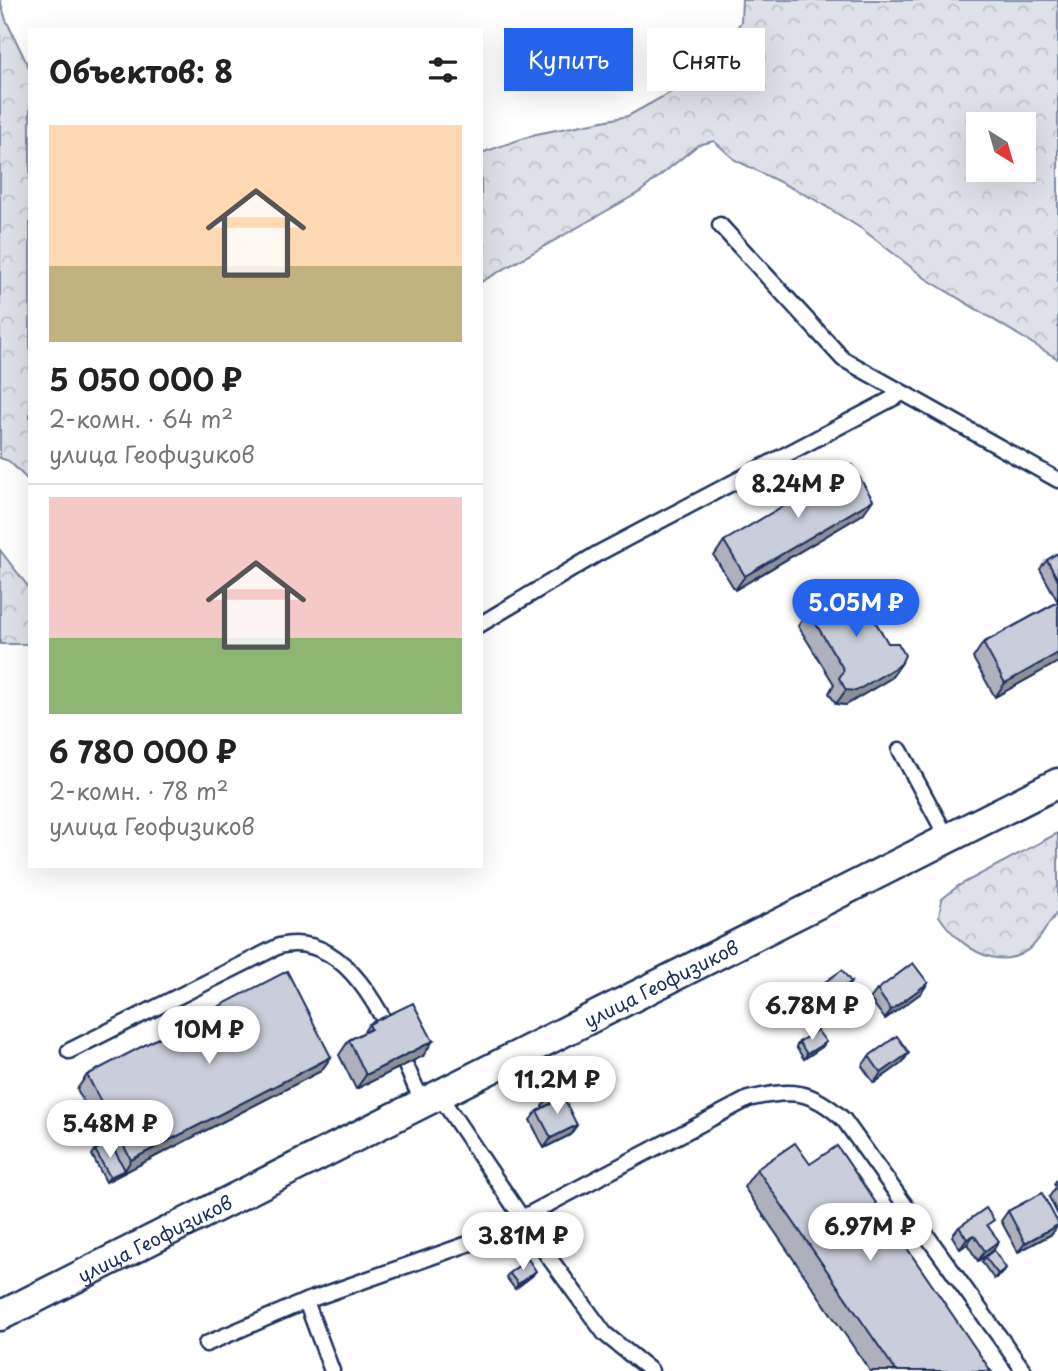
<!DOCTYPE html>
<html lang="ru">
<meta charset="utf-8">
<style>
:root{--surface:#fff;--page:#f6f6f6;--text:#222;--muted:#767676;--line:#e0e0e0;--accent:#2563eb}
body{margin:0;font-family:"Playpen Sans",sans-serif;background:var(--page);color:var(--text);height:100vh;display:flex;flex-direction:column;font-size:26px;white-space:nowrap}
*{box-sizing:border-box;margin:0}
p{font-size:23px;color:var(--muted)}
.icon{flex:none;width:38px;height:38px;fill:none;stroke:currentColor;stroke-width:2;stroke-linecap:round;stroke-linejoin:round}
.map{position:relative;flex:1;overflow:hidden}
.drawer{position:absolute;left:28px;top:28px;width:455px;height:840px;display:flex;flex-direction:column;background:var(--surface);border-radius:0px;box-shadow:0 7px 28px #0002}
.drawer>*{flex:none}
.top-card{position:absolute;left:504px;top:28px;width:448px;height:63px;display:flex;gap:14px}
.needle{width:46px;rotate:143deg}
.fabs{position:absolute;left:966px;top:112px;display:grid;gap:14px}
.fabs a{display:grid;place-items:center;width:70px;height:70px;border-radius:0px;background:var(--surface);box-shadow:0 7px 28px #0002;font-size:35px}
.price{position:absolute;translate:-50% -60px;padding:0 16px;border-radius:24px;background:#fff;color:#222;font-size:23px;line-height:46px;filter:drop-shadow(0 2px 4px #0008)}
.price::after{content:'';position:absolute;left:50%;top:42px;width:21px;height:16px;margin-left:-10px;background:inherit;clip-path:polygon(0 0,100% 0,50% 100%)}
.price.selected{background:var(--accent);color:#fff}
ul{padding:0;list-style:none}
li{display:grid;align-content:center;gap:14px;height:371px;padding:0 21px}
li+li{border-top:2px solid var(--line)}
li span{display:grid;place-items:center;height:217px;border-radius:0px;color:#555}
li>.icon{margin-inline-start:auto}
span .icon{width:126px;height:126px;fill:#fffc;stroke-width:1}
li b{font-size:30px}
h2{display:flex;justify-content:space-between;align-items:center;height:84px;padding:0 21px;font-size:30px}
.pill{padding:0 24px;border-radius:0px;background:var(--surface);box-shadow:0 7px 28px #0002;font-size:24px;line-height:63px}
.pill.selected{background:var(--accent);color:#fff}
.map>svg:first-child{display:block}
.forest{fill:url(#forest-crowns);stroke:#7c88a2;stroke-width:2;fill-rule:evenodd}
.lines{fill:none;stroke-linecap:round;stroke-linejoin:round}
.lane-casing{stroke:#1b2f5e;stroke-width:19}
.street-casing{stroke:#1b2f5e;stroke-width:33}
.lane{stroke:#fff;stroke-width:14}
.street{stroke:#fff;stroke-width:28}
.wall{fill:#aeb1bb;stroke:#1b2f5e;stroke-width:2}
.shaded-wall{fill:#8d9099;stroke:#1b2f5e;stroke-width:2}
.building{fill:#caceda;stroke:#1b2f5e;stroke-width:2}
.labels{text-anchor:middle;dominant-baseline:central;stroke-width:5;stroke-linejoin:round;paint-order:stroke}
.street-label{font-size:19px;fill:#1b2f5e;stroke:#fff}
</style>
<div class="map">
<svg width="1058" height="1371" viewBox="0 0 1058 1371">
<defs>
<pattern id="forest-crowns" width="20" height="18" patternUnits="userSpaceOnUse" patternTransform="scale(1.75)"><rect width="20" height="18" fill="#dee1e7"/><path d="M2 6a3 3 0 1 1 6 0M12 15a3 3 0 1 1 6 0" fill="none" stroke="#bec1c9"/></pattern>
</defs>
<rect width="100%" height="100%" fill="#fff"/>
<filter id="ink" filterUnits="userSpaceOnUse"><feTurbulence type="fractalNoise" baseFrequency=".0143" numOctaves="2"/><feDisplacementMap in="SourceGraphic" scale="14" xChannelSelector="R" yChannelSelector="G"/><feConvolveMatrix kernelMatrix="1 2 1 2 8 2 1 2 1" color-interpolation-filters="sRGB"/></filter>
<g filter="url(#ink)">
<g class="forest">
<path d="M 0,0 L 6,20 L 30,70 L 30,482 L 9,461 L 0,458 Z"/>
<path d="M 742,0 L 1058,0 L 1058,359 L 925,278 L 862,229 L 812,198 L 735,160 L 714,141 L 698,145 L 640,192 L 481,282 L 481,153 L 536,134 L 628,116 L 675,90 L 718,54 L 741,22 ZM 1024,124 L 1024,170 L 978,170 L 978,124 Z"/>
<path d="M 0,550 L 30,589 L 30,644 L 0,644 Z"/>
<path d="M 1058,833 C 1058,850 1058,897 1058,910 C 1056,916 1049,922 1046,928 C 1017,981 966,957 939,916 L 942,899 L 958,886 Z"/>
</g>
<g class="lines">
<g class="lane-casing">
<g id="lane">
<path d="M 720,225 L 843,359 L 1058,480"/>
<path d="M 481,624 L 597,554 L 901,394"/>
<path d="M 900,750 L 948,839"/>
<path d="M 69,1051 L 279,946 C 357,927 396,1048 423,1103"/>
<path d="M 439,1095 L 545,1252 L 605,1334 L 651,1371"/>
<path d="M 306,1301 L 332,1371"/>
<path d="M 206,1344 L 306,1301 L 482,1239 L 748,1099 C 791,1089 811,1089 844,1120 L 1024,1371"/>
</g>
</g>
<g class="street-casing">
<g id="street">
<path id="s1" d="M 0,1316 L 1058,783"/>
</g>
</g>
<use href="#lane" class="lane"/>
<use href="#street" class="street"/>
</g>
<g class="wall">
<path d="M 863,514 L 735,590 L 714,556 L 724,541 Z"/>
<path d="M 1058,553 L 1058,662 L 995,697 L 973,658 L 983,643 L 1058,602 L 1040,569 L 1047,560 Z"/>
<path d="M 808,611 L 901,664 L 891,678 L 846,705 L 836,704 L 829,693 L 834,684 L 798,626 Z"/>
<path d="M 851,982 L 844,992 L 801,1023 L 792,1010 L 799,1000 Z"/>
<path d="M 928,983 L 921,993 L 885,1019 L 870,999 L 877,990 Z"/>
<path d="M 369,1024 L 423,1056 L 356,1089 L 339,1055 L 349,1040 L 363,1033 Z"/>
<path d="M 799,1042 L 822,1047 L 804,1059 L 796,1047 Z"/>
<path d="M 869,1056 L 902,1063 L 874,1083 L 862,1066 Z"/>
<path d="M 331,1057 L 321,1071 L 106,1182 L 92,1155 L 95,1150 L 106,1145 L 77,1089 L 87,1075 Z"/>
<path d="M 549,1097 L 577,1125 L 570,1135 L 544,1148 L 530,1120 L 537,1111 L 543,1108 L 542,1106 Z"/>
<path d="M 757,1169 L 991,1371 L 870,1371 L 744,1187 Z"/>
<path d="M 1058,1178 L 1058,1215 L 1049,1197 L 1056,1187 L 1054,1184 Z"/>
<path d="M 1008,1211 L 1052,1234 L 1018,1252 L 1001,1221 Z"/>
<path d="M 959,1227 L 989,1227 L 993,1251 L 978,1261 L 967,1244 L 960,1249 L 952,1236 Z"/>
<path d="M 985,1257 L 1003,1273 L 994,1279 L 982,1262 Z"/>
<path d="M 509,1273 L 532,1276 L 515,1289 L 506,1277 Z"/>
</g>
<g class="shaded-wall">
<path d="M 873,500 L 863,514 L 735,590 L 745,576 Z"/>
<path d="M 1058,653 L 1058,662 L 995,697 L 1005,683 Z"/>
<path d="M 901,664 L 891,678 L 846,705 L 836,704 L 846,690 Z"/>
<path d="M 851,982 L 844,992 L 801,1023 L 808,1013 Z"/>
<path d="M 928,983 L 921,993 L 885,1019 L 891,1010 Z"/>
<path d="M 433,1041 L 423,1056 L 356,1089 L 366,1075 Z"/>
<path d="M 826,1042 L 822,1047 L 804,1059 L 807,1054 Z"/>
<path d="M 909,1053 L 902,1063 L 874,1083 L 881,1073 Z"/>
<path d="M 331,1057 L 321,1071 L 106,1182 L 110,1177 L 125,1170 L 131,1160 Z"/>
<path d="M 577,1125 L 570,1135 L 544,1148 L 551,1138 Z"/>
<path d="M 1058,1225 L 1052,1234 L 1018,1252 L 1025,1243 Z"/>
<path d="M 974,1235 L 967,1244 L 960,1249 L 967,1239 Z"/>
<path d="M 999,1241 L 993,1251 L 978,1261 L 985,1251 Z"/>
<path d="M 1006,1268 L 1003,1273 L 994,1279 L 998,1274 Z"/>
<path d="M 536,1271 L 532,1276 L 515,1289 L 518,1284 Z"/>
</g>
<g class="building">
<path d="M 852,465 L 873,500 L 745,576 L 724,541 Z"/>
<path d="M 1058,553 L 1058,580 L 1047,560 Z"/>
<path d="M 853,584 L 888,643 L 898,643 L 905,655 L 901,664 L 856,691 L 846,690 L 839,678 L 844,670 L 808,611 Z"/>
<path d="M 1058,602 L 1058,653 L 1005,683 L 983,643 Z"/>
<path d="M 913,963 L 928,983 L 891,1010 L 877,990 Z"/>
<path d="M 842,970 L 851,982 L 808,1013 L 799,1000 Z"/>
<path d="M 287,971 L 331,1057 L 131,1160 L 87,1075 Z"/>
<path d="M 413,1003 L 433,1041 L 366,1075 L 349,1040 L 371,1029 L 369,1024 Z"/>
<path d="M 817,1030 L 826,1042 L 807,1054 L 799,1042 Z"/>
<path d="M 897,1036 L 909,1053 L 881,1073 L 869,1056 Z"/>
<path d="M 560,1091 L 577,1125 L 551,1138 L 537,1111 L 552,1103 L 549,1097 Z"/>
<path d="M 110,1142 L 125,1170 L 110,1177 L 95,1150 Z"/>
<path d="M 795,1143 L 810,1164 L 837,1146 L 991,1371 L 896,1371 L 757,1169 Z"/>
<path d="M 1042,1193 L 1058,1223 L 1058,1225 L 1025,1243 L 1008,1211 Z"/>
<path d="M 986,1208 L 994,1220 L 987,1225 L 999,1241 L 985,1251 L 974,1235 L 967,1239 L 959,1227 Z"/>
<path d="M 994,1250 L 1006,1268 L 998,1274 L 985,1257 Z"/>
<path d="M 528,1259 L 536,1271 L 518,1284 L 509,1273 Z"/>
</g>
</g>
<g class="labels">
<g class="street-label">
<text stroke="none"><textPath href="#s1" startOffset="740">улица Геофизиков</textPath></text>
<text stroke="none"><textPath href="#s1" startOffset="173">улица Геофизиков</textPath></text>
</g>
</g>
</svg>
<div class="fabs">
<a><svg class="needle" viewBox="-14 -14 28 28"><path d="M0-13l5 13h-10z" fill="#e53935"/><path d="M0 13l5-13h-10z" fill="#767676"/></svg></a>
</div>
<b class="price" style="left:798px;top:520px">8.24M ₽</b>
<b class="price selected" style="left:856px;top:639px">5.05M ₽</b>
<b class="price" style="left:812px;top:1042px">6.78M ₽</b>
<b class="price" style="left:209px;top:1066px">10M ₽</b>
<b class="price" style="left:557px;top:1116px">11.2M ₽</b>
<b class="price" style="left:110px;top:1160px">5.48M ₽</b>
<b class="price" style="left:870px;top:1263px">6.97M ₽</b>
<b class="price" style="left:523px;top:1272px">3.81M ₽</b>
<div class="top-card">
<a class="pill selected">Купить</a>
<a class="pill">Снять</a>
</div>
<section class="drawer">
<h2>Объектов: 8<svg class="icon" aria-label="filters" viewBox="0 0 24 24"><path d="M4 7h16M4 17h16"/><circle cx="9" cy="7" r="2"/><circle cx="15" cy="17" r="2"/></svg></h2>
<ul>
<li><span style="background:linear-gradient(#ffd9b3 65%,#c2b280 0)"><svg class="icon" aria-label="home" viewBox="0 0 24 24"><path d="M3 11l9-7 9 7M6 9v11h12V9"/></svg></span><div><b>5 050 000 ₽</b><p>2-комн. · 64 m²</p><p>улица Геофизиков</p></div></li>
<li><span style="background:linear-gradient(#f6c9c9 65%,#8fb573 0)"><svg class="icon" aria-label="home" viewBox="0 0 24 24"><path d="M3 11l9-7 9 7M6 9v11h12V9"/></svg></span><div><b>6 780 000 ₽</b><p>2-комн. · 78 m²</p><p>улица Геофизиков</p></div></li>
</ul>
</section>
</div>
